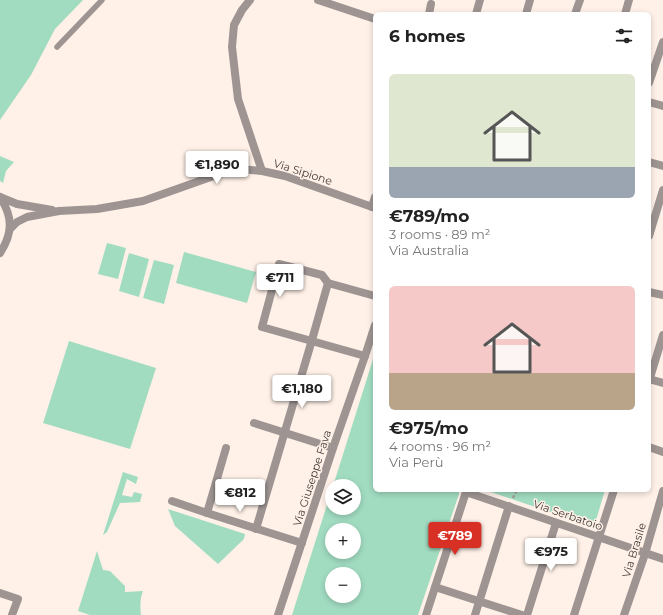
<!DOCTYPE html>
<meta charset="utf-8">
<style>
:root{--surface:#fff;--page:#f2f2f2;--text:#222;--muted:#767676;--accent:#d93025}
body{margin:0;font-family:Montserrat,sans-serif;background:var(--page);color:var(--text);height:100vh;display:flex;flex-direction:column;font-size:15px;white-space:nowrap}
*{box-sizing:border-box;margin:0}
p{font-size:13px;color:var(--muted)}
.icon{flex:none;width:22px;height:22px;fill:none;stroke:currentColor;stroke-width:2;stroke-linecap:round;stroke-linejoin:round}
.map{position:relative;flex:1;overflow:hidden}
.side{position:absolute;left:373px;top:12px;width:278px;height:480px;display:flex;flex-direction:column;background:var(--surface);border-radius:6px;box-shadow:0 2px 6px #0003}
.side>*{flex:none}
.buttons{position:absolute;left:325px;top:479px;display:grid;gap:8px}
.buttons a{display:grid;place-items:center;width:36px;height:36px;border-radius:50%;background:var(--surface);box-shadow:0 2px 6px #0003;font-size:20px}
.price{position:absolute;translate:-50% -34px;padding:0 9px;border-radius:4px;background:#fff;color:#222;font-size:13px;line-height:26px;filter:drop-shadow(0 1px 2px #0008)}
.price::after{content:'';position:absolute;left:50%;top:24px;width:12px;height:9px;margin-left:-6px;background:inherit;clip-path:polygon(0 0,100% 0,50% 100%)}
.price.selected{background:var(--accent);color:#fff}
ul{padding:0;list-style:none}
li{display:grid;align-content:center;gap:8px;height:212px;padding:0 16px}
li span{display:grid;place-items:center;height:124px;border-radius:6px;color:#555}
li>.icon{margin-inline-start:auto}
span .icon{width:72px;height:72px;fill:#fffc;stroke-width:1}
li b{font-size:17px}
h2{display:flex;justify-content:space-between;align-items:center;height:48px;padding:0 16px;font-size:17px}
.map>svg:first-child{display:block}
.green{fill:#a1dcc1;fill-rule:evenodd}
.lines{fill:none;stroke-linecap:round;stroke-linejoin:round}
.path{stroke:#a79c96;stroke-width:2.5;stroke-dasharray:3 2;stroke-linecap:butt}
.service{stroke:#9e9593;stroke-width:5.5}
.minor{stroke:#9e9593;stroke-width:8}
.tertiary{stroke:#9e9593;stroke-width:8}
.labels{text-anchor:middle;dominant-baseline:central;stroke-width:3;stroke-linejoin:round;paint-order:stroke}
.street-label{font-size:11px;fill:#413a36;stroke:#fff1e8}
</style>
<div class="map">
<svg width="663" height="615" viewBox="0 0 663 615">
<rect width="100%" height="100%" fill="#fff1e8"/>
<g class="green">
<path d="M 0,0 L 83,0 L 55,29 L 31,75 L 0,120 Z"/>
<path d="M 0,156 L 14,162 L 6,171 L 3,183 L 0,181 Z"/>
<path d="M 107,243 L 126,248 L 118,279 L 98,274 Z"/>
<path d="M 184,252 L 256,272 L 247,303 L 176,283 Z"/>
<path d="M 129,253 L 149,259 L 139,297 L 119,291 Z"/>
<path d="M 154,260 L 174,265 L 164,304 L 143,298 Z"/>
<path d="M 69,341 L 156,368 L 130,449 L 43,423 Z"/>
<path d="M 375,353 L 375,490 L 459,490 L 459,494 L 418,615 L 292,615 L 332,489 L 332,508 L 354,508 L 354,486 L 333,486 ZM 332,530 L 354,530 L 354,552 L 332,552 ZM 332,574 L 354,574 L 354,596 L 332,596 Z"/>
<path d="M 123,472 L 138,477 L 136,484 L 127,479 L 122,495 L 132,497 L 134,492 L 142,494 L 140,502 L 120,503 L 107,532 L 103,535 Z"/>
<path d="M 485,490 L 605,490 L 594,527 Z"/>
<path d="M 168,509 L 245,534 L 244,539 L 218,564 L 175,526 Z"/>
<path d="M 97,551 L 103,570 L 110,571 L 125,586 L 125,592 L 143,591 C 140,599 140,606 141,615 L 90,615 L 78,611 Z"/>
</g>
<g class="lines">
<path class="path" d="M 513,498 L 517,490"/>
<path class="service" d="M 57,47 L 102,0"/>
<g class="minor">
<path d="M 250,0 L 242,10 L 234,25 L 232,47 L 238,99 L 262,171"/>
<path d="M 318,0 L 375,19"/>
<path d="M 429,14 L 431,4"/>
<path d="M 476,14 L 480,0"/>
<path d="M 526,14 L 530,0"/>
<path d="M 575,14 L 580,0"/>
<path d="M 625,14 L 629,0"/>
<path d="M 649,83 L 663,42"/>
<path d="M 649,102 L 663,106"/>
<path d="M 649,162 L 663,166"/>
<path d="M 372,207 L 375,197"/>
<path d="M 649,236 L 663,190"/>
<path d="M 365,356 L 262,327 L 279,264 L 322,275 L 328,283 L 375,296"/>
<path d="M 649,379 L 663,383"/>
<path d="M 649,381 L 663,335"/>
<path d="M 254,423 L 333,448"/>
<path d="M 649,447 L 663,452"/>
<path d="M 172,501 L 207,513 L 302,543"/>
<path d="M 207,513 L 226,448"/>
<path d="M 256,529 L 312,340 L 328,283"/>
<path d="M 435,587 L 522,615"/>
<path d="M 0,593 L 18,599 L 12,615"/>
<path d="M 278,615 L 333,448 L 365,356 L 375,325"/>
<path d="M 426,615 L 466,492 L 663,559"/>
<path d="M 475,615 L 509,506"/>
<path d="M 527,615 L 556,523"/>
<path d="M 574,615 L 614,490"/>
<path d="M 624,615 L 645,554 L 663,491"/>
</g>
<g class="tertiary">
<path d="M 0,197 C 13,217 13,233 0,253"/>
<path d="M 0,197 L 17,204 L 52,210"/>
<path d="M 10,229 L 17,222 L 27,217 L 59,211 L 97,209 L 143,201 L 225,172 L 241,169 L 262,171 L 285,176 L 375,208"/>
<path d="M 649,292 L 663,295"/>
</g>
</g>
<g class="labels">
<g class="street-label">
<text transform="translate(303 172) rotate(18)">Via Sipione</text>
<text transform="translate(312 478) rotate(-72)">Via Giuseppe Fava</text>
<text transform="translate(568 515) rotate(19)">Via Serbatoio</text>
<text transform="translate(634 550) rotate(-73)">Via Brasile</text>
</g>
</g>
</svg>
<div class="buttons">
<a><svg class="icon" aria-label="layers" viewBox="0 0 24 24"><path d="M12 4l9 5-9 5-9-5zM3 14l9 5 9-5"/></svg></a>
<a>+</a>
<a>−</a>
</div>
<b class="price" style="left:217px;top:185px">€1,890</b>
<b class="price" style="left:280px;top:298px">€711</b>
<b class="price" style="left:302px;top:409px">€1,180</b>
<b class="price" style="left:240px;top:513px">€812</b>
<b class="price selected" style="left:455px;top:556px">€789</b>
<b class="price" style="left:551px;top:572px">€975</b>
<section class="side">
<h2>6 homes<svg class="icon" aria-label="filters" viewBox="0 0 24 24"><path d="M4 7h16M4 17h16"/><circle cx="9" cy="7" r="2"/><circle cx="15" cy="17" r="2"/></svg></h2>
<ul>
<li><span style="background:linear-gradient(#dfe7d0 75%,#9aa5b1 0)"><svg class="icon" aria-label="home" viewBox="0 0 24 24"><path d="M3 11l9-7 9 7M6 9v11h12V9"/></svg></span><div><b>€789/mo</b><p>3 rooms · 89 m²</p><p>Via Australia</p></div></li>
<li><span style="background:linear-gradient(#f6c9c9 70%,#b9a48a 0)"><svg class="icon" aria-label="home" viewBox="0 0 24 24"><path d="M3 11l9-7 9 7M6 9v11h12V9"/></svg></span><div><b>€975/mo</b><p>4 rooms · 96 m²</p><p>Via Perù</p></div></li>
</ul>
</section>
</div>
